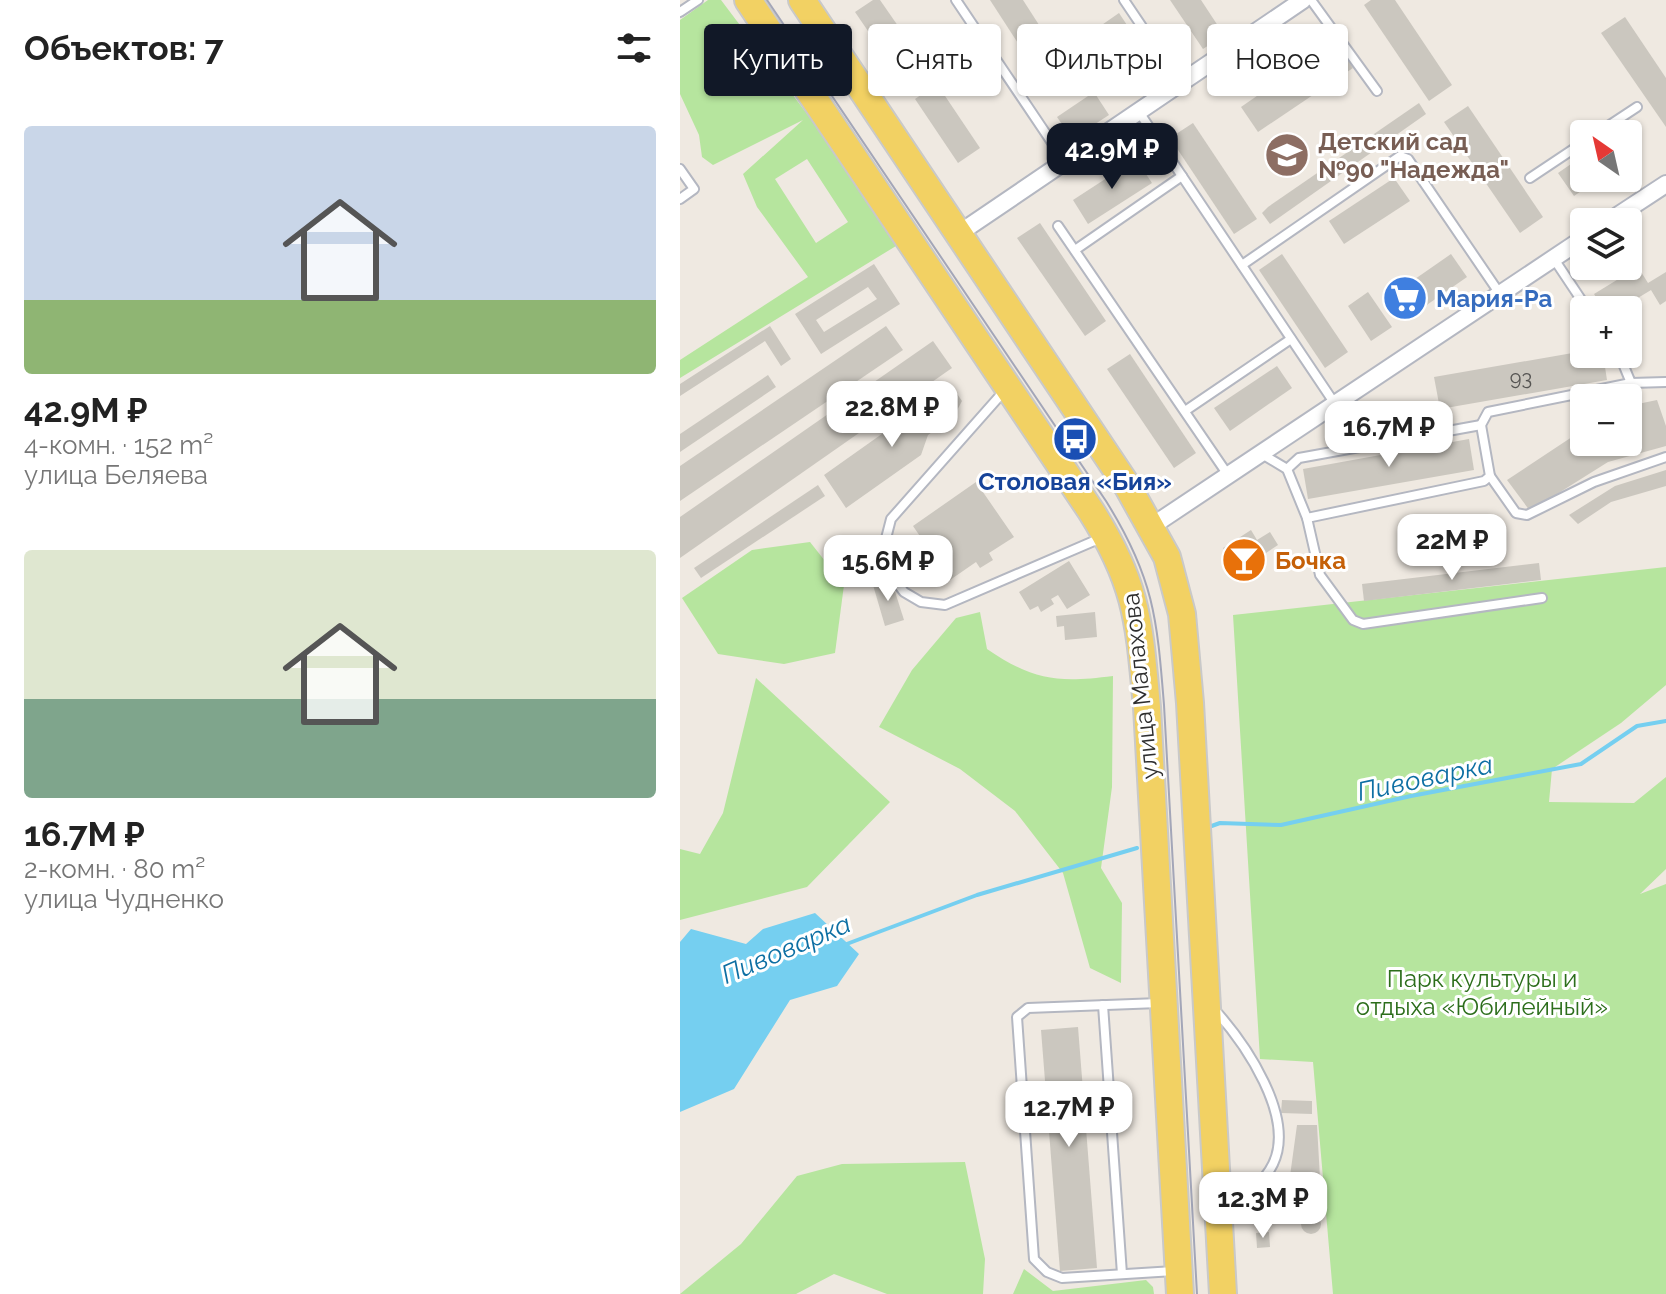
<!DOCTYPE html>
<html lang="ru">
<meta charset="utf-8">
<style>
:root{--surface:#fff;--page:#f6f6f6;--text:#222;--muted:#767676;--accent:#111827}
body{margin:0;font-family:Raleway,sans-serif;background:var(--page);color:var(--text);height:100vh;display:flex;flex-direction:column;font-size:30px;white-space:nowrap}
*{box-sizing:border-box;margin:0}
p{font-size:26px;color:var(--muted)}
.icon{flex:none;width:44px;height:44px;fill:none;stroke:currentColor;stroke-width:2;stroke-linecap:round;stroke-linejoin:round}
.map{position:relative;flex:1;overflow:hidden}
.details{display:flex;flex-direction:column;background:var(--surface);width:680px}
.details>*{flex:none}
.banner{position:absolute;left:24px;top:24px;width:760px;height:72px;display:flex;gap:16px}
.needle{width:52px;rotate:326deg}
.fabs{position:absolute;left:890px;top:120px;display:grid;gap:16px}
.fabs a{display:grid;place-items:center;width:72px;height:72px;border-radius:8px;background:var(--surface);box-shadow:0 2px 6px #0004;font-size:40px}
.price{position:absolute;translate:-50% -68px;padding:0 18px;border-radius:16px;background:#fff;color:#222;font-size:26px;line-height:52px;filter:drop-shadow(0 2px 4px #0008)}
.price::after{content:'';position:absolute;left:50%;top:48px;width:24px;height:18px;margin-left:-12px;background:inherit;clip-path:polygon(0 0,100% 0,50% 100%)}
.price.active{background:var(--accent);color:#fff}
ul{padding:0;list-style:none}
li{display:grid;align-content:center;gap:16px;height:424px;padding:0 24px}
li span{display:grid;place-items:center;height:248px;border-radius:8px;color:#555}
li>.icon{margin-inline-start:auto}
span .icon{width:144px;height:144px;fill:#fffc;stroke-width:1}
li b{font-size:34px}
h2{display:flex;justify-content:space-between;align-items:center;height:96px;padding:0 24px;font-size:34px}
.chip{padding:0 28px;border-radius:8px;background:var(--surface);box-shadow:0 2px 6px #0004;font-size:28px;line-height:72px}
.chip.active{background:var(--accent);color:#fff}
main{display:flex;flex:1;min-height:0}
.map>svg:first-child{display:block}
.green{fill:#b6e59e;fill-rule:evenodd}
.water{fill:#75cff0}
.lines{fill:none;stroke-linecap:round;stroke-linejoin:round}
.stream{stroke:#75cff0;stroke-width:4}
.building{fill:#cbc7bf;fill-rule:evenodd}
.service-casing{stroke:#b4b7c1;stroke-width:12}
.minor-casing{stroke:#b4b7c1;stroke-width:20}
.primary-casing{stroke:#c9c9c9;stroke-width:30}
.service{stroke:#fff;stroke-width:8}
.minor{stroke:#fff;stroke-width:16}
.primary{stroke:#f2d163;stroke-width:26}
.tram{stroke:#a3a6b8;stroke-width:2}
.labels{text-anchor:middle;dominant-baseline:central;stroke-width:6;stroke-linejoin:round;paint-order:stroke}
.number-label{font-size:20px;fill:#555452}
.education-label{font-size:24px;font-weight:bold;fill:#785e54;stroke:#fff;text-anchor:start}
.shop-label{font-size:24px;font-weight:bold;fill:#366cbe;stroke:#fff;text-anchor:start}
.transit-label{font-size:24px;font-weight:bold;fill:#164399;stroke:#fff}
.food-label{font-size:24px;font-weight:bold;fill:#c56008;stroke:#fff;text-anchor:start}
.street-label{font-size:24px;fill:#2e2e2e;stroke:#fff}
.park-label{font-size:24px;fill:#2c6e1b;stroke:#fff}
.water-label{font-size:26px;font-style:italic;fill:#0d6fa3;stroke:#fff}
</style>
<main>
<section class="details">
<h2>Объектов: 7<svg class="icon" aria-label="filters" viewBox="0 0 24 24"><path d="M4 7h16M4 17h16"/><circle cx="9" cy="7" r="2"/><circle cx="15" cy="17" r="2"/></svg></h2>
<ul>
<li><span style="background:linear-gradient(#c9d6e8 70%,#8fb573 0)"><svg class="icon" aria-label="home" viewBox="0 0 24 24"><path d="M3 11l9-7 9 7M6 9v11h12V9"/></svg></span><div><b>42.9M ₽</b><p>4-комн. · 152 m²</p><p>улица Беляева</p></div></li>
<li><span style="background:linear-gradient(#dfe7d0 60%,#7fa58c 0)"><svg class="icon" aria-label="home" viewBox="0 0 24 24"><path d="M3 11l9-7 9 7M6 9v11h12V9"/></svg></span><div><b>16.7M ₽</b><p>2-комн. · 80 m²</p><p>улица Чудненко</p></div></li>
</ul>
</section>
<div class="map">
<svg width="986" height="1294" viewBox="0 0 986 1294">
<rect width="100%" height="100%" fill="#efe9e1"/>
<g class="green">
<path d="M 28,0 L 41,0 L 137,127 L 216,246 L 0,378 L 0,360 L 128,277 L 77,207 L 63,174 L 123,120 L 33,165 L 22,157 L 19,135 L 0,94 L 0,20 ZM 127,159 L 168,222 L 136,243 L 95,179 Z"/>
<path d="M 130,542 L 164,585 L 155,653 L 104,664 L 38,654 L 2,598 L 72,550 Z"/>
<path d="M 986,567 L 986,685 L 941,723 L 872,769 L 869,802 L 954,803 L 986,777 L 986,869 L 960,894 L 986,884 L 986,1294 L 653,1294 L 633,1062 L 580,1059 L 553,615 Z"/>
<path d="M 300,612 L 307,649 C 354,681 378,683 433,676 L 432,787 L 421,868 L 442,903 L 441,983 L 410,968 L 383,873 L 335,811 L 280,769 L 199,727 L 232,670 L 276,618 Z"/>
<path d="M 76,678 L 210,802 L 127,887 L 0,920 L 0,849 L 20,854 L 43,813 Z"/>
<path d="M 285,1162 L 305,1259 L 303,1294 L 207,1294 L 154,1274 L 116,1294 L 0,1294 L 61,1244 L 117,1176 L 162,1164 Z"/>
<path d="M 344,1269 L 373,1291 L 466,1280 L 473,1287 L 474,1294 L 333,1294 Z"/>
</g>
<path class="water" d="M 135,913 L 179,954 L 157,986 L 110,1000 L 54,1089 L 0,1112 L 0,942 L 11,929 L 66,944 L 83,929 Z"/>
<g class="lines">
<g class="stream">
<path d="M 526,828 L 540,823 L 601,825 L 731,796 L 901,764 L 957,726 L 986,721"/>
<path d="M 164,945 L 297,895 L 457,848"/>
</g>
</g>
<g class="building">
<path d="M 193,0 L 200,0 L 241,59 L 218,75 L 175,12 Z"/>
<path d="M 310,0 L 343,0 L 370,42 L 347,57 Z"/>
<path d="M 490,0 L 521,0 L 544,35 L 523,49 Z"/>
<path d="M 691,0 L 715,0 L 772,85 L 749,101 L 684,5 Z"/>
<path d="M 439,13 L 482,78 L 460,94 L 416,29 Z"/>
<path d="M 945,17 L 986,78 L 986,127 L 921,33 Z"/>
<path d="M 655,42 L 673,68 L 578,132 L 561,107 Z"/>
<path d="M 257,84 L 300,148 L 278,163 L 235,99 Z"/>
<path d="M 414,92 L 429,115 L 392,139 L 377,117 Z"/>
<path d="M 739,103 L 746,114 L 590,224 L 582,213 L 588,207 Z"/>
<path d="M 788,106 L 863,217 L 840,233 L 764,122 Z"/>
<path d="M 513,123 L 577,219 L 554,234 L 490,138 Z"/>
<path d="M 948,142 L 956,154 L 948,159 Z"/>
<path d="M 904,155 L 904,178 L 920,178 L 894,196 L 878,173 Z"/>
<path d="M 456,159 L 472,183 L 408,224 L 393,200 Z"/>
<path d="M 714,178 L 730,201 L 664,244 L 649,221 Z"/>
<path d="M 360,223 L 426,321 L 405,336 L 337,238 Z"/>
<path d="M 602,254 L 668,352 L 645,368 L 579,270 Z"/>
<path d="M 771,254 L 787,277 L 728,318 L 712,295 Z"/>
<path d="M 194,264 L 220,304 L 141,354 L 115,314 ZM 188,287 L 197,299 L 144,332 L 136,320 Z"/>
<path d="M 958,267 L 968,283 L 986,272 L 986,301 L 980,305 L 971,290 L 938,310 L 924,310 L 914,294 Z"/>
<path d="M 688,292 L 712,327 L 691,341 L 668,306 Z"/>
<path d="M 90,326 L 111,359 L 101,366 L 85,341 L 0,396 L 0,384 Z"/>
<path d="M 206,326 L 223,350 L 0,501 L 0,466 Z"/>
<path d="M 253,341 L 272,368 L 0,558 L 0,517 Z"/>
<path d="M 904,351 L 904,354 L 923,354 L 927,380 L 760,409 L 754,377 Z"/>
<path d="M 450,354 L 516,453 L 494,468 L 427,369 Z"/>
<path d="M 597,366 L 612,388 L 550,431 L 534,408 Z"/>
<path d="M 88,375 L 96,387 L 0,452 L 0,434 Z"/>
<path d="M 271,385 L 282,401 L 274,416 L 248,435 L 241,455 L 166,508 L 144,475 Z"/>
<path d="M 977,400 L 986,426 L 986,446 L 928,462 L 850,511 L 827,480 L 904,429 L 904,442 L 948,442 L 948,406 Z"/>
<path d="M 789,439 L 794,470 L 628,499 L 623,469 Z"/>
<path d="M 986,470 L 986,486 L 931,502 L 898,524 L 889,515 L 935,486 Z"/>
<path d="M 296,482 L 334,537 L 309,553 L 313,560 L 300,568 L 296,562 L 270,580 L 233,526 Z"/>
<path d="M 138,485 L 145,496 L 21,578 L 14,568 Z"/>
<path d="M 571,530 L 577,540 L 590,532 L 598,545 L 559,571 L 543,548 Z"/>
<path d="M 389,561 L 410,595 L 387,609 L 378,595 L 371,599 L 374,604 L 361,612 L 358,606 L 350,610 L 339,592 Z"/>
<path d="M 859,563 L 861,580 L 684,601 L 682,584 Z"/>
<path d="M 211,579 L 224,620 L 205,626 L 193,585 Z"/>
<path d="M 415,612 L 417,637 L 385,640 L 384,626 L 377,627 L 376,616 Z"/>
<path d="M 398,1027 L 417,1268 L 380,1271 L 361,1030 Z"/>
<path d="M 602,1100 L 632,1101 L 632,1114 L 601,1113 Z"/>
<path d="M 617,1125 L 637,1125 L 641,1196 L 610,1197 L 601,1191 L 601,1181 L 610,1176 Z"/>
<circle cx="612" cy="1209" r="9"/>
<circle cx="631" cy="1224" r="10"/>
<path d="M 589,1232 L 590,1247 L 577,1248 L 576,1233 Z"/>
</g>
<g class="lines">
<g class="service-casing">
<g id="service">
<path d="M 276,0 L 385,162"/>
<path d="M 444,0 L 500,83"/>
<path d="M 631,0 L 697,91"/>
<path d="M 0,12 L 18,0"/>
<path d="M 249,61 L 296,30"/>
<path d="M 459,112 L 655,404"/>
<path d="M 916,134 L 957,107"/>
<path d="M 0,169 L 14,189 L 0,199"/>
<path d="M 850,178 L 904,142"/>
<path d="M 378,226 L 548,475"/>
<path d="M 395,250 L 502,176"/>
<path d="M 874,259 L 908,310"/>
<path d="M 562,265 L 720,156 L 728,159 L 820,294"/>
<path d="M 939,354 L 951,383 L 986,382"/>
<path d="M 325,390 L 211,519 L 203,550 L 211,575 L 224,592 L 241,602 L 265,605 L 414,541 L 423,542"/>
<path d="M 505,411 L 611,339"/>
<path d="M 582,454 L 607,469 L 627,518 L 640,575 L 673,620 L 683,624 L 862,598"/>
<path d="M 607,469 L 619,458 L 801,425"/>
<path d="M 810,476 L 836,513 L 847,515 L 914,482 L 986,457"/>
<path d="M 627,518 L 804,481 L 810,476 L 801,425 L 808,412 L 951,383"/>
<path d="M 479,1003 L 348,1008 L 337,1017 L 354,1259 L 367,1272 L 382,1278 L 494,1271"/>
<path d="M 423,1005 L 442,1274"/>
<path d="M 534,1009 C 565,1043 616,1117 593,1164 C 584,1183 561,1200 545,1213"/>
</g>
</g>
<g class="minor-casing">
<g id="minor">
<path d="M 928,222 L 986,184"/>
<path d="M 278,234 L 623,0"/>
<path d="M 472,526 L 904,238"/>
</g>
</g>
<g class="primary-casing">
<g id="primary">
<path d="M 68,0 L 411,511 C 458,585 459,623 467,707 L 500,1294"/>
<path d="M 122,0 L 448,487 L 487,557 L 502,614 L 510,703 L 543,1294"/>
</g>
</g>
<use href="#service" class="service"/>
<use href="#minor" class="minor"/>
<use href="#primary" class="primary"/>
<path class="tram" d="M 87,0 L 426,501 C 474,578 477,618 484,705 L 517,1294"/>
</g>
<defs>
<g id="school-disc" transform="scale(2.3)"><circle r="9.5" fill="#8d6e63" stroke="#fff"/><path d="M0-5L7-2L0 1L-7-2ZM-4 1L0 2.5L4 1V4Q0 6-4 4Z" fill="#fff"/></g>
<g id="supermarket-disc" transform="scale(2.3)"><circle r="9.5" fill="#3f7fe0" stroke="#fff"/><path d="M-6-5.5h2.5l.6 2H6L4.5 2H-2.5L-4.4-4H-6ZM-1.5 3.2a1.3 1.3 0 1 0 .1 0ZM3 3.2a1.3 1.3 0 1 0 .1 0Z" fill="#fff"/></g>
<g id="bus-disc" transform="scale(2.3)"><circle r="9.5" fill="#1a4fb4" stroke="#fff"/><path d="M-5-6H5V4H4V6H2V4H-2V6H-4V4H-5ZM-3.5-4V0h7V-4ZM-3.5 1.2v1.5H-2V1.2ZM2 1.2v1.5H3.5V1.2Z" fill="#fff"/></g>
<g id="bar-disc" transform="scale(2.3)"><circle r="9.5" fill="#e8710a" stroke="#fff"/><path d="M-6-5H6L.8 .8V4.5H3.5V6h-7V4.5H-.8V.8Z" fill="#fff"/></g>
</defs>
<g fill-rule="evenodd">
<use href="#school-disc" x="607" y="155"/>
<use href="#supermarket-disc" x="725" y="298"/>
<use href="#bus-disc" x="395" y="439"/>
<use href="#bar-disc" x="564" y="560"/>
</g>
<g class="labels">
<g class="number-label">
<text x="841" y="378">93</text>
</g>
<g class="education-label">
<text x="638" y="141">Детский сад<tspan x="638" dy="28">№90 "Надежда"</tspan></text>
</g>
<g class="shop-label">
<text x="756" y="298">Мария-Ра</text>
</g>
<g class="transit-label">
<text x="395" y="481">Столовая «Бия»</text>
</g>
<g class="food-label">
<text x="595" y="560">Бочка</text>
</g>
<g class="street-label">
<text transform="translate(460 686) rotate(-96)">улица Малахова</text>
</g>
<g class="park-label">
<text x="802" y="978">Парк культуры и<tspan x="802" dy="28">отдыха «Юбилейный»</tspan></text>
</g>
<g class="water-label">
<text transform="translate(745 778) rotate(-12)">Пивоварка</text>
<text transform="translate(106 949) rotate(-23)">Пивоварка</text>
</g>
</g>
</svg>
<div class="fabs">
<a><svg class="needle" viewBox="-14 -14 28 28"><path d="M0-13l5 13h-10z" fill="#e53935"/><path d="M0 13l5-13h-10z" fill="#767676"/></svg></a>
<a><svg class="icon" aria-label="layers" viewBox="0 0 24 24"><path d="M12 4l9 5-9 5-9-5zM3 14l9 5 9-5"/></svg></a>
<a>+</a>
<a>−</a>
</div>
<b class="price active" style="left:432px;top:191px">42.9M ₽</b>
<b class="price" style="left:212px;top:449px">22.8M ₽</b>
<b class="price" style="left:709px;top:469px">16.7M ₽</b>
<b class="price" style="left:772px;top:582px">22M ₽</b>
<b class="price" style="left:208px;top:603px">15.6M ₽</b>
<b class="price" style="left:389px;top:1149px">12.7M ₽</b>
<b class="price" style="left:583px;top:1240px">12.3M ₽</b>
<div class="banner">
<a class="chip active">Купить</a>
<a class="chip">Снять</a>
<a class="chip">Фильтры</a>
<a class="chip">Новое</a>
</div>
</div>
</main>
